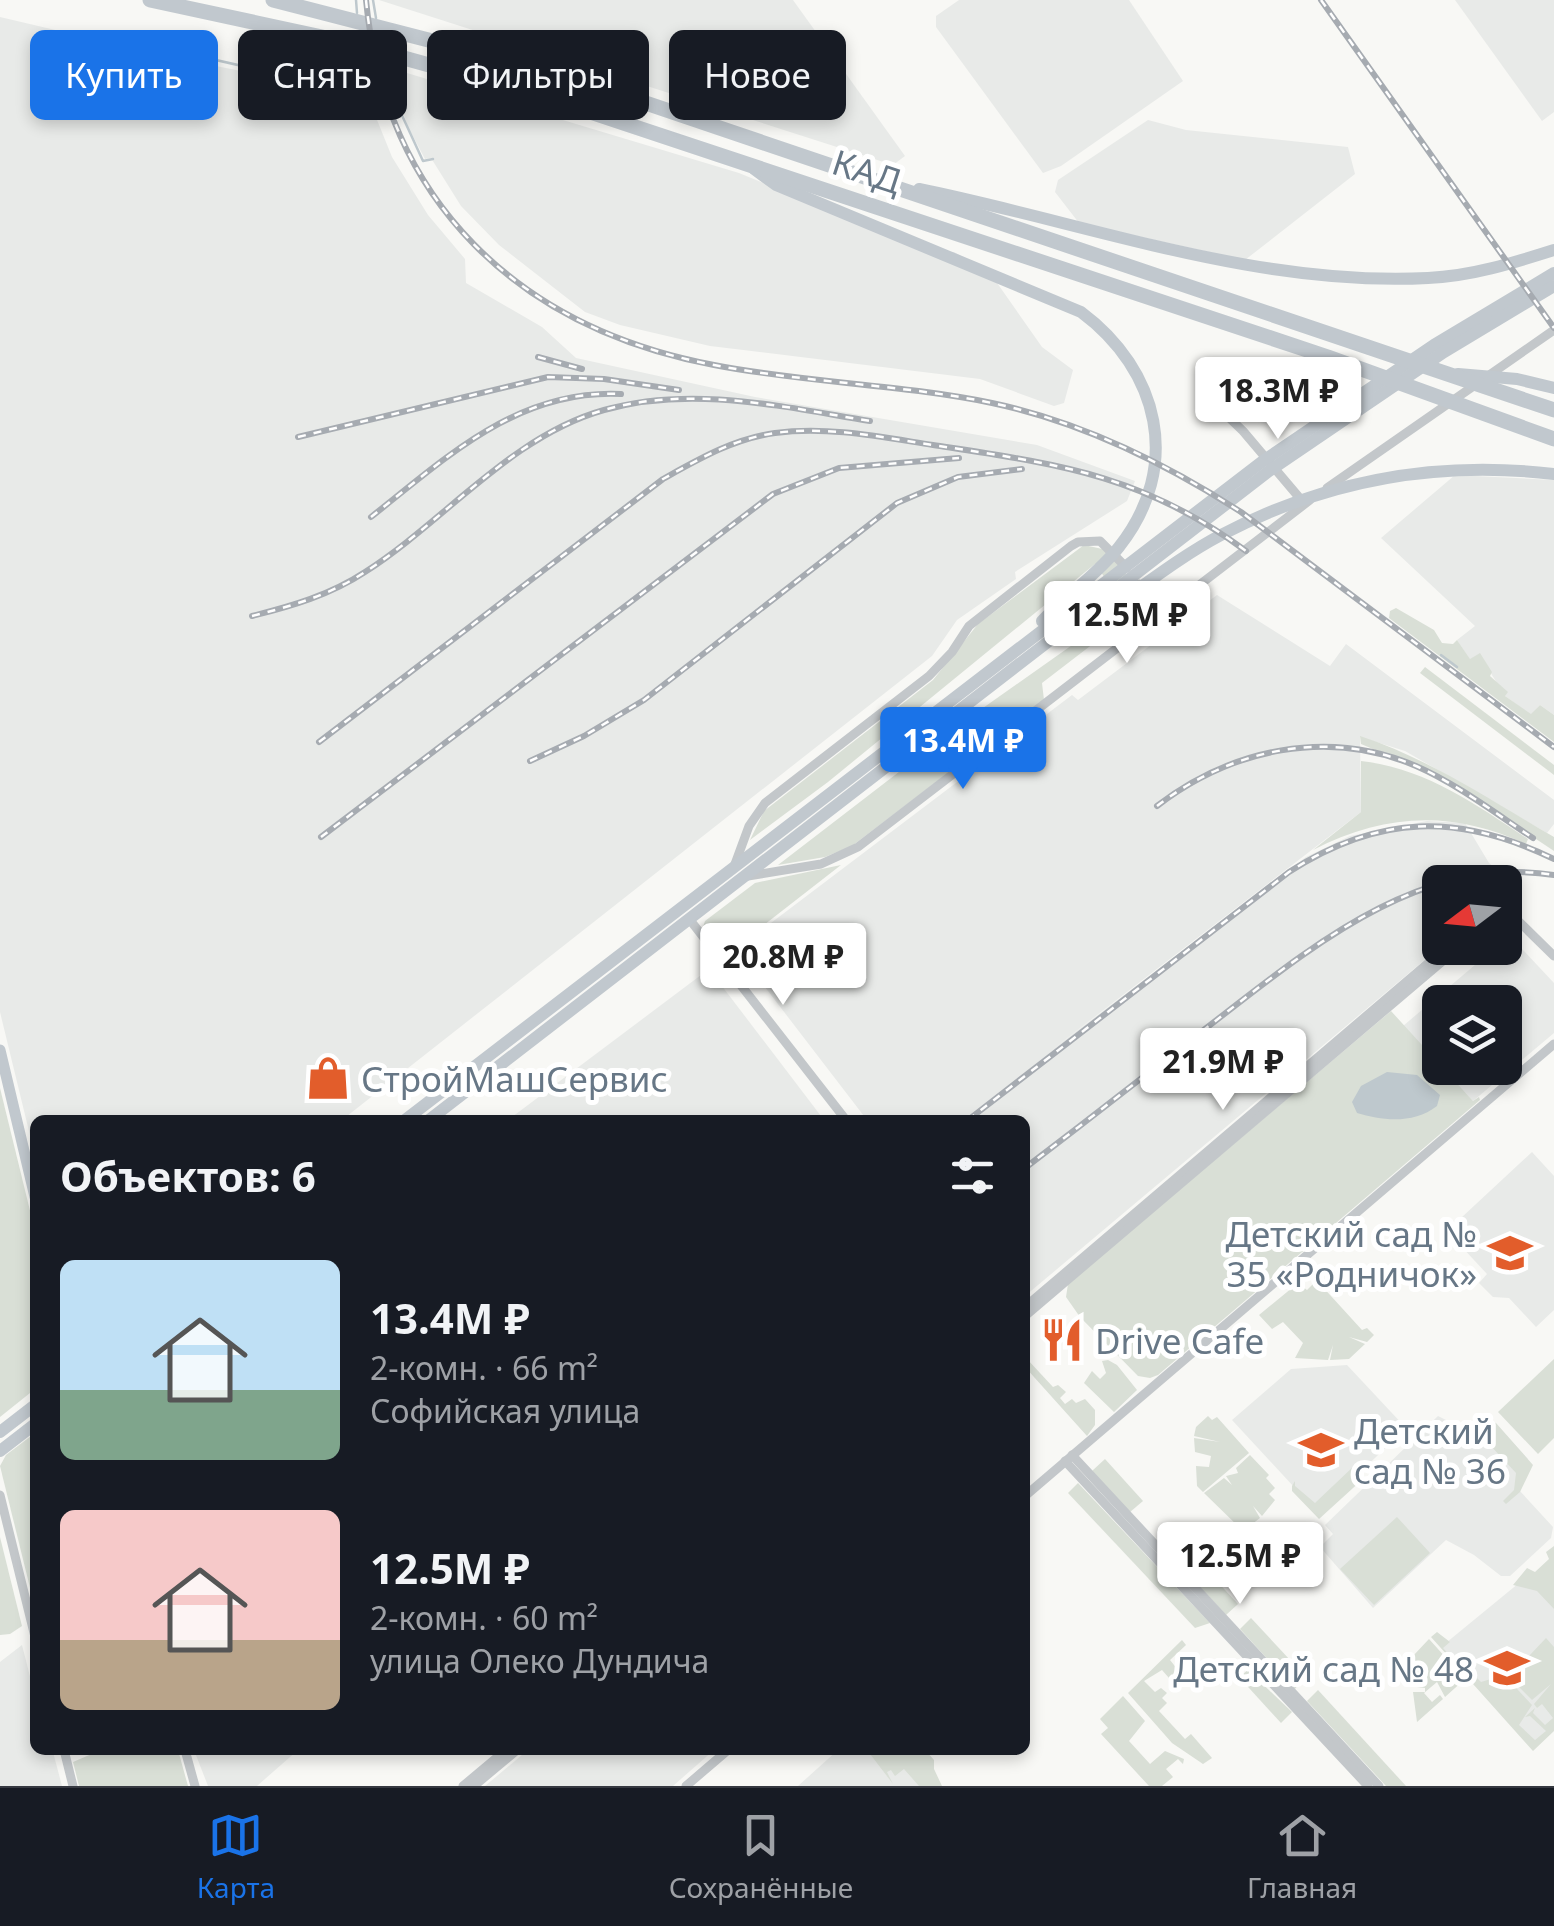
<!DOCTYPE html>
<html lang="ru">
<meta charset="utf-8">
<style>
:root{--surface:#171b24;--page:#20242c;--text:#f1f3f6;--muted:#9ea1a6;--line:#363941;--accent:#1a73e8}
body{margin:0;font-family:"Noto Sans",sans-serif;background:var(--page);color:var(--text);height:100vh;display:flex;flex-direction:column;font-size:38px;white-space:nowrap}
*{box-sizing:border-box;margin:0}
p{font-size:32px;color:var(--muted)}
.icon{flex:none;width:55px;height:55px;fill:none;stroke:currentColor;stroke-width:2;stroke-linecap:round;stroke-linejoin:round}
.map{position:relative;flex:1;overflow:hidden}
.details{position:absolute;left:30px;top:1115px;width:1000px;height:640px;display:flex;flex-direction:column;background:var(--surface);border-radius:15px;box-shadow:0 5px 15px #0003}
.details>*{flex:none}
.guide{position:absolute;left:30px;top:30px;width:1000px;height:90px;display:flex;gap:20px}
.needle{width:65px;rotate:254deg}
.fabs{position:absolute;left:1422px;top:865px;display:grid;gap:20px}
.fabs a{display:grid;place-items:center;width:100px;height:100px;border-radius:15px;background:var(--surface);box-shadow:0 5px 15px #0003;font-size:50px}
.price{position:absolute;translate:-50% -85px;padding:0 22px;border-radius:10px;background:#fff;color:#222;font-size:32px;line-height:65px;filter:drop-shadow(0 2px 5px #0008)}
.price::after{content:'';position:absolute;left:50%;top:60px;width:30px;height:22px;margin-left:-15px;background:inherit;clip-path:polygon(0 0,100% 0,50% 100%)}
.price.selected{background:var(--accent);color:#fff}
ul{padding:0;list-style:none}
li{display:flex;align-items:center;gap:30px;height:250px;padding:0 30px}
li span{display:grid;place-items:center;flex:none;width:280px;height:200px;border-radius:15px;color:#555}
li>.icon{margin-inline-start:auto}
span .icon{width:120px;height:120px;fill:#fffc;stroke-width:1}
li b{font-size:42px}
h2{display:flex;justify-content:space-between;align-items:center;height:120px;padding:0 30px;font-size:42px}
.pill{padding:0 35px;border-radius:15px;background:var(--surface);box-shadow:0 5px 15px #0003;font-size:35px;line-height:90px}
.pill.selected{background:var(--accent);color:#fff}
.menu{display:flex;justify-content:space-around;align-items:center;height:140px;border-top:2px solid var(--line);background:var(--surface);font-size:28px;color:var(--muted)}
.menu a{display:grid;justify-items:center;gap:5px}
.menu .selected{color:var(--accent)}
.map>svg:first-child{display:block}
.built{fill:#e8eae8}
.green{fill:#d9dfd6}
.water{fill:#bec8cd}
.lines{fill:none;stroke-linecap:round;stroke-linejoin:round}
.stream{stroke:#bec8cd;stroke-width:2.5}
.street{stroke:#c3c7ca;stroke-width:9}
.secondary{stroke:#c1c8ce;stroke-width:11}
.primary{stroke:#c1c8ce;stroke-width:12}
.highway{stroke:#c1c8ce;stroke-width:15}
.rail-casing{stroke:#a6abb1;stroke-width:6}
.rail{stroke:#fff;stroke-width:2.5;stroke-dasharray:8;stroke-linecap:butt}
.labels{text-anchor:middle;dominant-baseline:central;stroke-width:10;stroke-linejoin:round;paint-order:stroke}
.street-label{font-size:35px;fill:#677786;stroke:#fff}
.poi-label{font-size:35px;fill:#677786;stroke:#fff;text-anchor:start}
</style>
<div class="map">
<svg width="1554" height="1786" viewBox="0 0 1554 1786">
<rect width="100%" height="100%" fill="#f8f8f5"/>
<g class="built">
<path d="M 379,0 L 793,0 L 905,156 L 893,165 Z"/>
<path d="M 959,0 L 1129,0 L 1183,81 L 1061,166 L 1043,173 L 936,27 L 936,16 Z"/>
<path d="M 1455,0 L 1554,0 L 1554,112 L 1542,121 Z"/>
<path d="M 0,17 L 102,41 L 110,55 L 148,66 L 169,86 L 208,91 L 216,66 L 355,94 L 371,105 L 392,157 L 428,215 L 465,259 L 466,283 L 542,327 L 576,358 L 755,397 L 1037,445 L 1135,481 L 1127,501 L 1015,572 L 1016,579 L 957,620 L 932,656 L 342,1120 L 35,1120 L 35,1156 L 0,1012 Z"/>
<path d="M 397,70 L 739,173 L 930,251 L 954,252 L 988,270 L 1042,347 L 1073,370 L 1064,403 L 1054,406 L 980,379 L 710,346 L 620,325 L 585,312 L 499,245 L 461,206 L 431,158 L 425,159 L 408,127 L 390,72 Z"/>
<path d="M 1148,120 L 1186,130 L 1348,147 L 1355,174 L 1245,260 L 1079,223 L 1055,192 L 1058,180 Z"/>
<path d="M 1455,475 L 1554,480 L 1554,715 L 1540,705 L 1531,715 L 1505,696 L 1479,654 L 1470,660 L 1457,640 L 1475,626 L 1381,538 Z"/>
<path d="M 1217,595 L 1330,666 L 1346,644 L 1554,800 L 1554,824 L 1547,833 L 1405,751 L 1360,737 L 1361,812 L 1045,1055 L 1306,857 L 1350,836 L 1427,821 L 1465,823 L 1489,863 L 1515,885 L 1505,893 L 1505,882 L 1440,882 L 1440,947 L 1025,1296 L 1025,1120 L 867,1120 L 748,965 L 744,968 L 735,957 L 745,950 L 742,945 L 1072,695 L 1078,700 Z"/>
<path d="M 1509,935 L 1554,983 L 1554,1033 L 1473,1101 L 1442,1068 L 1505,1068 L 1505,1002 L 1440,1002 L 1440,1065 L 1403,1026 L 1495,948 L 1505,948 Z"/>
<path d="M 709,969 L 824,1120 L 508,1120 Z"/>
<path d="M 1532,1152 L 1554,1176 L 1554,1310 L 1536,1327 L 1509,1298 L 1493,1297 L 1479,1283 L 1487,1274 L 1447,1231 Z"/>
<path d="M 1347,1365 L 1406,1428 L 1318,1513 L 1232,1420 L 1291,1369 Z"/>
<path d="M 1438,1416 L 1454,1424 L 1496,1424 L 1528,1459 L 1519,1490 L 1553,1527 L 1551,1538 L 1510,1576 L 1501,1576 L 1474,1555 L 1446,1540 L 1373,1608 L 1320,1547 L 1333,1534 L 1325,1525 Z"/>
<path d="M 1530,1574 L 1554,1601 L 1554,1729 L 1534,1747 L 1441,1647 Z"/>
<path d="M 22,1645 L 35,1696 L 35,1750 L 53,1752 L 62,1786 L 0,1786 L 0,1662 Z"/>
<path d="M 194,1750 L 298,1750 L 257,1786 L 208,1786 Z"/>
<path d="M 528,1750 L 714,1750 L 673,1786 L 485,1786 Z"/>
<path d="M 838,1750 L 893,1750 L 935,1786 L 798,1786 Z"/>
</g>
<g class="green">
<path d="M 1084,545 L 1107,550 L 1151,607 L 1150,618 L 1117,644 L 1098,640 L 1042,683 L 1044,700 L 852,846 L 825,857 L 778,865 L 973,715 L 1126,607 L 1095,564 L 828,782 L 750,840 L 764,811 L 933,680 L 978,624 Z"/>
<path d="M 1396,608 L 1434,630 L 1442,643 L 1453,644 L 1457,640 L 1470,659 L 1480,653 L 1492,672 L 1490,676 L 1508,692 L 1505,696 L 1531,714 L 1540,705 L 1554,715 L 1554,742 L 1389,618 L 1390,611 Z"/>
<path d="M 1425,667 L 1554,765 L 1554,775 L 1420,673 Z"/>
<path d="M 1360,736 C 1430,759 1490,800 1554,837 L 1554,851 L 1449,781 L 1361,744 Z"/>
<path d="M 1361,761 C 1425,768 1475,804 1528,839 L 1526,844 C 1452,810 1385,813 1313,850 L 1361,812 Z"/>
<path d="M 841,865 L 728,953 L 703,927 L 705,921 L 755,883 Z"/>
<path d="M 1391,1011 L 1473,1101 L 1479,1097 L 1480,1100 L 1158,1375 L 1150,1378 L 1138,1376 L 1080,1317 L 1066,1297 L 1068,1284 Z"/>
<path d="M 0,1088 L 35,1231 L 35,1389 L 0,1417 Z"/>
<path d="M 1310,1273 L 1362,1330 L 1367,1328 L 1374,1335 L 1367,1342 L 1349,1337 L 1365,1344 L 1349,1359 L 1330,1360 L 1333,1345 L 1328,1360 L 1295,1358 L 1303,1343 L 1283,1322 L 1272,1329 L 1259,1315 L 1298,1283 L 1307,1290 L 1313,1284 Z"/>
<path d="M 1027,1359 L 1053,1387 L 1058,1385 L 1066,1392 L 1060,1398 L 1065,1404 L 1072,1399 L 1076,1403 L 1085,1399 L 1095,1410 L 1095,1425 L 1087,1436 L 1025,1367 Z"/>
<path d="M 1554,1359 L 1554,1438 L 1538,1454 L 1498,1412 Z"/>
<path d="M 1108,1360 L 1117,1365 L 1137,1390 L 1114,1412 L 1084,1383 L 1092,1371 L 1100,1379 L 1106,1373 L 1102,1361 Z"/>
<path d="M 1208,1416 L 1212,1420 L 1217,1417 L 1249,1453 L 1203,1492 L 1197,1486 L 1196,1466 L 1209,1467 L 1211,1456 L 1195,1452 L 1194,1438 L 1220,1442 L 1194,1436 L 1196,1427 Z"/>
<path d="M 1485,1420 L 1496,1423 L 1533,1465 L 1520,1492 L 1506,1504 L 1503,1501 L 1514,1490 L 1516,1473 L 1475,1429 Z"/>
<path d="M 35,1433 L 35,1608 L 0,1466 L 6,1455 Z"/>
<path d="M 1250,1455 L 1269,1475 L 1266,1478 L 1275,1488 L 1269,1494 L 1275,1500 L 1262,1516 L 1253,1506 L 1260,1518 L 1243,1531 L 1204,1493 L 1224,1478 L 1232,1485 L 1226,1476 L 1238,1473 L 1236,1468 Z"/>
<path d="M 1105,1459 L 1143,1501 L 1130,1512 L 1092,1471 Z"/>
<path d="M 1354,1466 L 1364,1478 L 1319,1519 L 1292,1491 L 1292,1486 L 1295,1481 L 1295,1486 L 1315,1503 Z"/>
<path d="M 1078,1483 L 1210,1623 L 1195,1628 L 1068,1493 Z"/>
<path d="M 1397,1517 L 1430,1553 L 1374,1605 L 1340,1569 Z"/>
<path d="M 0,1537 L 22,1626 L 10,1634 L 0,1635 Z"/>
<path d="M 1176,1537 L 1238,1604 L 1226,1615 L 1164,1548 Z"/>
<path d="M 1554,1546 L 1554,1609 L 1537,1591 L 1513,1585 L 1527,1568 L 1535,1572 L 1549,1559 L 1546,1552 Z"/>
<path d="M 1251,1618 L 1305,1676 L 1295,1689 L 1240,1629 Z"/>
<path d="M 1437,1632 L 1450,1642 L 1443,1648 L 1459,1666 L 1463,1664 L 1481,1682 L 1504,1675 L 1532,1705 L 1519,1725 L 1535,1740 L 1546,1731 L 1530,1716 L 1525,1717 L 1535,1708 L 1533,1713 L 1545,1725 L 1553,1718 L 1542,1704 L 1537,1708 L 1534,1704 L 1551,1684 L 1532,1700 L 1506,1674 L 1513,1673 L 1546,1638 L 1554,1647 L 1554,1731 L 1533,1751 L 1431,1637 Z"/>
<path d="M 1429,1639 L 1465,1679 L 1445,1697 L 1437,1682 L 1424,1693 L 1432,1702 L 1440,1695 L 1443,1699 L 1417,1722 L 1413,1692 L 1425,1692 L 1425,1688 L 1417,1687 L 1413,1656 Z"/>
<path d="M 1182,1640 L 1186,1645 L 1170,1660 L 1178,1670 L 1169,1678 L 1162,1670 L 1144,1681 L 1155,1692 L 1161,1688 L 1167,1693 L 1162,1698 L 1167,1703 L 1159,1711 L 1185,1739 L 1191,1734 L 1212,1758 L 1203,1764 L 1172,1743 L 1128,1693 Z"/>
<path d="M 1248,1670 L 1292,1712 L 1281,1723 L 1239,1677 Z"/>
<path d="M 1318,1690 L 1406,1786 L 1386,1786 L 1307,1701 Z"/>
<path d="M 1123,1696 L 1145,1721 L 1129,1741 L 1150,1764 L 1165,1751 L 1184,1759 L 1183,1764 L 1178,1759 L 1166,1769 L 1173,1777 L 1162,1786 L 1149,1786 L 1101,1734 L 1108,1728 L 1100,1719 Z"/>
<path d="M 101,1750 L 178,1750 L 188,1786 L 79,1786 L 73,1762 Z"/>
<path d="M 867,1750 L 915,1750 L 919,1754 L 925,1750 L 934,1760 L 934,1769 L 942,1786 L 919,1786 L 904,1769 L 895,1776 L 891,1770 L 887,1772 L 893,1784 Z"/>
</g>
<path class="water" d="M 1387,1072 L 1417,1075 L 1440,1095 L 1437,1106 C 1414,1124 1383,1121 1357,1113 L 1352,1102 L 1361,1086 Z"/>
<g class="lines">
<g class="stream">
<path d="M 356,0 L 357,13"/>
<path d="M 373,0 L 376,18"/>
<path d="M 106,35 L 352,91 L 369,78 L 364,55"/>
<path d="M 384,60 L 394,98 L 423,161 L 433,159"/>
<path d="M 1441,655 L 1457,667"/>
</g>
<g class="street">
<path d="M 1220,409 L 1243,431 L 1303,502"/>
<path d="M 1327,488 L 1554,330"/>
<path d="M 1139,584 L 1163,613"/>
<path d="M 735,864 L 749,826 L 765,803 L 929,676 L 952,652 L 969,626 L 1071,546 L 1078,542 L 1100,541 L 1127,568"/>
<path d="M 748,876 L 821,864 L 858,847 L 1310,500"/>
<path d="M 1505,908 L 1554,956"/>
<path d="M 690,920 L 846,1120"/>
<path d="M 1025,1307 L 1446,948"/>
<path d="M 1025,1316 L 1458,948"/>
<path d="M 1072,1455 L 1379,1786"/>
<path d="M 1065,1461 L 1368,1786"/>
<path d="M 0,1495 L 35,1637"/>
<path d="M 1025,1496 L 1554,1044"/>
<path d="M 64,1750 L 73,1786"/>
<path d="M 185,1750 L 195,1786"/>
<path d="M 463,1786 L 506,1750"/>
<path d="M 474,1786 L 517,1750"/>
<path d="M 686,1786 L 728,1750"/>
</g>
<path class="secondary" d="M 0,1050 L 35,1197"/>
<g class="primary">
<path d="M 754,169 L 776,185 L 1081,312 C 1159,370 1183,466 1119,547 C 1097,575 1066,595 1042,621"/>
<path d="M 919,189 C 1086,223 1256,287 1428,278 C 1472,276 1513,263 1554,250"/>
<path d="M 1458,374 L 1517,379 L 1554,388"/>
<path d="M 1068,636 C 1121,605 1168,563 1221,535 C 1326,480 1437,460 1554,474"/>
<path d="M 405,1120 L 1263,461 L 1434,345 L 1554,273"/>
<path d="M 429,1120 L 1269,471 L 1444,352 L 1554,286"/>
<path d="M 0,1432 L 35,1405"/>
<path d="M 0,1451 L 35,1424"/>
</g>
<g class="highway">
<path d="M 150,0 L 350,43 L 548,98 L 1328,357 L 1554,439"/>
<path d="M 273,0 L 557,73 L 1554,410"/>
</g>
<g class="rail-casing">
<g id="rail">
<path d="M 366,0 C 385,202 519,328 714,365 C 806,383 900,384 992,403 C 1082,422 1165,463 1241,512 L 1554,747"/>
<path d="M 1321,0 L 1554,328"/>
<path d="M 538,357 L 582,369"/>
<path d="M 298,437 L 548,377 L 604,379 L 679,390"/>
<path d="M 371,517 C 447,457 518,389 621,394"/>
<path d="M 252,616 C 292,606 330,595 365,572 C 445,521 511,436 604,410 C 692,385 783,407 870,421"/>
<path d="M 319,742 L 663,479 C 699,459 733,439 775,433 C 828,426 881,437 933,445 C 1057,464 1142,474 1246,551"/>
<path d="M 530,761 L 584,736 L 644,700 L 897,503 L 958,477 L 1022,469"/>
<path d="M 1157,806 C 1231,749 1328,728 1416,766 C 1457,784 1495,813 1533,838"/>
<path d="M 321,837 L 773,494 L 839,468 L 959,458"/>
<path d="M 968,1120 L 1289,872 C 1379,814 1459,813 1554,859"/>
<path d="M 1025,1168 C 1084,1123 1143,1077 1201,1032 C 1303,954 1417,853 1554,875"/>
</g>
</g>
<use href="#rail" class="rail"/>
</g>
<defs>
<g id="shop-bare" transform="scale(3.45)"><path d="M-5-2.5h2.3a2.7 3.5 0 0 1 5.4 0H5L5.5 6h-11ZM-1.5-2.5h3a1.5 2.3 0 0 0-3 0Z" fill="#e25d2b" stroke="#fff" stroke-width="2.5" paint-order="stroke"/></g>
<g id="school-bare" transform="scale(3.45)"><path d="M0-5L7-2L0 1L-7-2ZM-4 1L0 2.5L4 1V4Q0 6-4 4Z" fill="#e25d2b" stroke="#fff" stroke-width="2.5" paint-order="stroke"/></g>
<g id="restaurant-bare" transform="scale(3.45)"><path d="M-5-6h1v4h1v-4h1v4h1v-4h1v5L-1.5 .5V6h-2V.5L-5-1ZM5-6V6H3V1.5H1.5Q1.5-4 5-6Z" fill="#e25d2b" stroke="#fff" stroke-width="2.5" paint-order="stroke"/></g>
</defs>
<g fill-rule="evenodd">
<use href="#shop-bare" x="328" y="1078"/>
<use href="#school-bare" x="1510" y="1253"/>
<use href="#restaurant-bare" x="1062" y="1340"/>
<use href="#school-bare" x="1321" y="1450"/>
<use href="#school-bare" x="1507" y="1668"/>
</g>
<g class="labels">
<g class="street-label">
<text transform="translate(867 171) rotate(18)">КАД</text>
</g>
<g class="poi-label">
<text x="361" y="1078">СтройМашСервис</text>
<text x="1477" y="1233" text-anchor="end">Детский сад №<tspan x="1477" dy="40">35 «Родничок»</tspan></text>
<text x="1095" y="1340">Drive Cafe</text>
<text x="1354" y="1430">Детский<tspan x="1354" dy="40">сад № 36</tspan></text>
<text x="1474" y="1668" text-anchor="end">Детский сад № 48</text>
</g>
</g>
</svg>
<div class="fabs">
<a><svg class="needle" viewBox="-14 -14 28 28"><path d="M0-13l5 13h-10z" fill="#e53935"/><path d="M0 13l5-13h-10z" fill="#9ea1a6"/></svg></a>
<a><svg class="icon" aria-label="layers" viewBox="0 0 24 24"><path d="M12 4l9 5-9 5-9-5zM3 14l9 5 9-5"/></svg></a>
</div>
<b class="price" style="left:1278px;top:442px">18.3M ₽</b>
<b class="price" style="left:1127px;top:666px">12.5M ₽</b>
<b class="price selected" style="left:963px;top:792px">13.4M ₽</b>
<b class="price" style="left:783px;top:1008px">20.8M ₽</b>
<b class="price" style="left:1223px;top:1113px">21.9M ₽</b>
<b class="price" style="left:1240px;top:1607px">12.5M ₽</b>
<div class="guide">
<a class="pill selected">Купить</a>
<a class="pill">Снять</a>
<a class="pill">Фильтры</a>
<a class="pill">Новое</a>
</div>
<section class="details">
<h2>Объектов: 6<svg class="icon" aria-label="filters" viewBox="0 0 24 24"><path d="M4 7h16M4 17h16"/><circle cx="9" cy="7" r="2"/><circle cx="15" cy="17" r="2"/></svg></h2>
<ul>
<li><span style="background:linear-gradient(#bfe0f5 65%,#7fa58c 0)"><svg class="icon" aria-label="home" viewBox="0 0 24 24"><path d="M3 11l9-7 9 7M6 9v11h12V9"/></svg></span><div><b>13.4M ₽</b><p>2-комн. · 66 m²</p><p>Софийская улица</p></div></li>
<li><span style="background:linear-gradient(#f6c9c9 65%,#b9a48a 0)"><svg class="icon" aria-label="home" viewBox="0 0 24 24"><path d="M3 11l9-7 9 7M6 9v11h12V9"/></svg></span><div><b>12.5M ₽</b><p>2-комн. · 60 m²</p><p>улица Олеко Дундича</p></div></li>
</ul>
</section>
</div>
<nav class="menu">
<a class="selected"><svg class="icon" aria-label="map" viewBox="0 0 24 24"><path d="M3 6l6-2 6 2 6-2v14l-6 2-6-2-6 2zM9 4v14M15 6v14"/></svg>Карта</a>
<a><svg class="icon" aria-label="saved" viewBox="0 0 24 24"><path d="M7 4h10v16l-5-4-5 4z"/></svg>Сохранённые</a>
<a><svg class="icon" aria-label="home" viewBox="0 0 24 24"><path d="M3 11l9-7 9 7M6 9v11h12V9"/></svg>Главная</a>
</nav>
